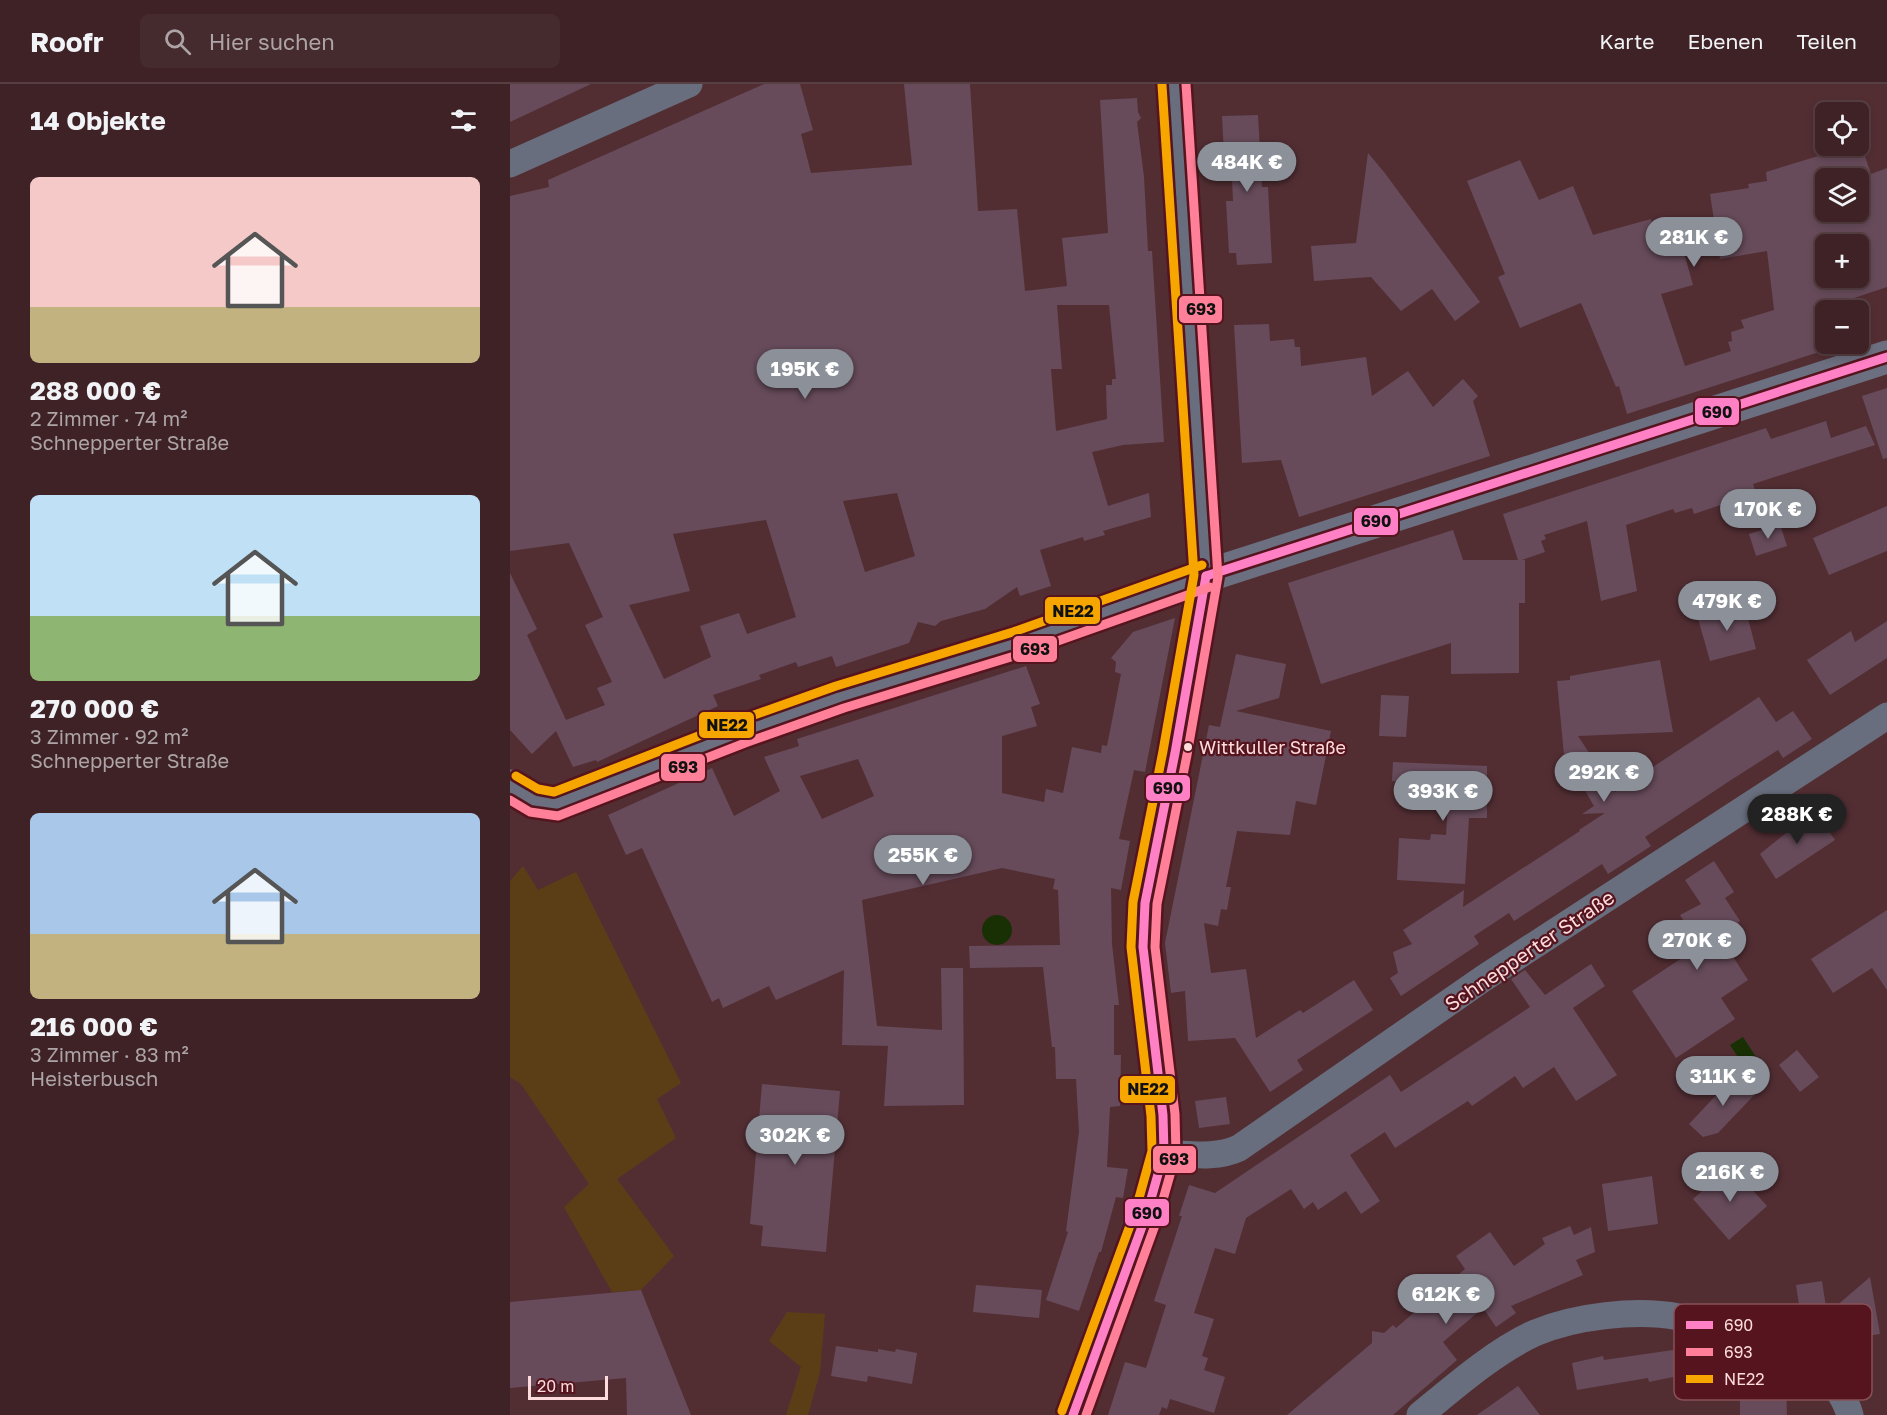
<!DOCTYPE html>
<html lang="de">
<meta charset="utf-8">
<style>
:root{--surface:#3e2226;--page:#452a2e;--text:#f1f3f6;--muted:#ada4a7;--line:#573f43;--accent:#8c9099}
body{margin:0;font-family:"Golos Text",sans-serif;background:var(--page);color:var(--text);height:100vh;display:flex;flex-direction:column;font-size:22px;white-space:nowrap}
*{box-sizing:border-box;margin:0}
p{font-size:20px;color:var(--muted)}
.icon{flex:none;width:33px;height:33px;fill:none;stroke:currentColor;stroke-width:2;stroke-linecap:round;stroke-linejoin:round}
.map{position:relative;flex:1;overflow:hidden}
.side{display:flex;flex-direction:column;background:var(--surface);width:510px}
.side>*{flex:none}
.fabs{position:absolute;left:1305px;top:18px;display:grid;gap:12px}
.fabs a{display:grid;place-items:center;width:54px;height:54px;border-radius:9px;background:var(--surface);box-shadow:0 3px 9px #0003,0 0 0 2px var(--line);font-size:30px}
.scale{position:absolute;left:18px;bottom:15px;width:80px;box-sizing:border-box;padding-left:6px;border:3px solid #fedcdd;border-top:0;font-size:16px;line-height:21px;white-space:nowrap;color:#fedcdd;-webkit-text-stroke:4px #55141e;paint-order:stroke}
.price{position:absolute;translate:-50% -51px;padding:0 14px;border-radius:21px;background:var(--accent);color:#fff;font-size:20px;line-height:39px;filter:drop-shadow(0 2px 3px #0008)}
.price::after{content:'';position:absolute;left:50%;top:36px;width:18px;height:14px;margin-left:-9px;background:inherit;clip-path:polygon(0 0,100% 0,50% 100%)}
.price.on{background:#222;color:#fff}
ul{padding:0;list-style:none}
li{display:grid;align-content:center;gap:12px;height:318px;padding:0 30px}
li span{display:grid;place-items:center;height:186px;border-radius:9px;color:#555}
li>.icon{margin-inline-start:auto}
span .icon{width:108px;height:108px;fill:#fffc;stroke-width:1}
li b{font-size:26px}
h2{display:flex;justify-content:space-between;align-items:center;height:72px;padding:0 30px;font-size:26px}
header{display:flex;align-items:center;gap:36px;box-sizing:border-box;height:84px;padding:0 30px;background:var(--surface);border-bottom:2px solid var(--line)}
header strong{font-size:28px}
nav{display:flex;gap:33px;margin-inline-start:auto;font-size:21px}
.search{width:420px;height:54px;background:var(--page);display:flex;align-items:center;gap:15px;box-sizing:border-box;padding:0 21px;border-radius:9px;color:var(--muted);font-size:22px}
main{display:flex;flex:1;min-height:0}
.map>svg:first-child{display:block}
.green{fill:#5c3e16}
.water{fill:#193005}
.building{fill:#674b5a;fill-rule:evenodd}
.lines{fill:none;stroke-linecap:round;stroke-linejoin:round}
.street{stroke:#686e7d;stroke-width:27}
.secondary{stroke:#6c6f7f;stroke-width:33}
.bus-1-casing{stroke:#55141e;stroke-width:14}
.bus-2-casing{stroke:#55141e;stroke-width:14}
.bus-3-casing{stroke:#55141e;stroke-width:14}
.bus-1{stroke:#ff80c5;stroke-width:9}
.bus-2{stroke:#ff8098;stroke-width:9}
.bus-3{stroke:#f7a600;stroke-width:9}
.bus-dot{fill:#fedcdd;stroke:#55141e;stroke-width:2}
.labels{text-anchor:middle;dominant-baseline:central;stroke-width:4.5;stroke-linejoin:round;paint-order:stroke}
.bus-label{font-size:18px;fill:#fedcdd;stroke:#55141e;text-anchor:start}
.street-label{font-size:20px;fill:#fedcdd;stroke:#55141e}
.key{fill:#55141e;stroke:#885057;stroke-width:1.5}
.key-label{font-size:16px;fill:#fedcdd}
.line-badge{stroke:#55141e;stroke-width:2}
.pale-badge-label{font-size:16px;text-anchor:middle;font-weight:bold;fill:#111}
</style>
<header>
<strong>Roofr</strong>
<div class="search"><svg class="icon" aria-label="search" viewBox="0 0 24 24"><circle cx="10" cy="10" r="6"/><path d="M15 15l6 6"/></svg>Hier suchen</div>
<nav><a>Karte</a><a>Ebenen</a><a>Teilen</a></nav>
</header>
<main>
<section class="side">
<h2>14 Objekte<svg class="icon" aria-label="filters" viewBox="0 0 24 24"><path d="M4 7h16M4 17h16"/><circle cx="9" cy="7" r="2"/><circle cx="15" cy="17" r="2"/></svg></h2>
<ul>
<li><span style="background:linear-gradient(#f6c9c9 70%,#c2b280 0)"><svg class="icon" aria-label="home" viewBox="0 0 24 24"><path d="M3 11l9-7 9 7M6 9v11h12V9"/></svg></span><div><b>288 000 €</b><p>2 Zimmer · 74 m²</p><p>Schnepperter Straße</p></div></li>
<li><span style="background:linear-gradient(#bfe0f5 65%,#8fb573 0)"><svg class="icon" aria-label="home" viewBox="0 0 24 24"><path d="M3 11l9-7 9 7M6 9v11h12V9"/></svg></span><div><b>270 000 €</b><p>3 Zimmer · 92 m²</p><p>Schnepperter Straße</p></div></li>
<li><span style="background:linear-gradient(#a9c7e8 65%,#c2b280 0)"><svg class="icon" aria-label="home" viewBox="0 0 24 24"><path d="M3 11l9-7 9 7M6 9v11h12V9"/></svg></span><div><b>216 000 €</b><p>3 Zimmer · 83 m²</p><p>Heisterbusch</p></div></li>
</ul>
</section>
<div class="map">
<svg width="1377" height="1331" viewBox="0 0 1377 1331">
<rect width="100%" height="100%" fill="#522e33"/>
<g class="green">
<path d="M 13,782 L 28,806 L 66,788 L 171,999 L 147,1015 L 166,1054 L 107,1095 L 164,1172 L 131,1206 L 102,1208 L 54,1123 L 79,1100 L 11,1000 L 0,993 L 0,797 Z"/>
<path d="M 277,1228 L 315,1230 L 310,1288 L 298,1331 L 276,1331 L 291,1283 L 259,1257 Z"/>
</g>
<g class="water">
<circle cx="487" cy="846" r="15"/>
<path d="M 1233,953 L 1250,979 L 1237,987 L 1220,961 Z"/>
</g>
<g class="building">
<path d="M 0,0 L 81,0 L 0,38 Z"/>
<path d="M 254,0 L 290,0 L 303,46 L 291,50 L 301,89 L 402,81 L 394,0 L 460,0 L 468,127 L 507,125 L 515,207 L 557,202 L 552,154 L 598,149 L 590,16 L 627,14 L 628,28 L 631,34 L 627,38 L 634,93 L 638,167 L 642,167 L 654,358 L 613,361 L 582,368 L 598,422 L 639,409 L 641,433 L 593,447 L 595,451 L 574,457 L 573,453 L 530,466 L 541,502 L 510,512 L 507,503 L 475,525 L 431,537 L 425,542 L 408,538 L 399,559 L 326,583 L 322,572 L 288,583 L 286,578 L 249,591 L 251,595 L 203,611 L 208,622 L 87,678 L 86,676 L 63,683 L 46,647 L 22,670 L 0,646 L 0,489 L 27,545 L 17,551 L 56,636 L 95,621 L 87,604 L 102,598 L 75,541 L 93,533 L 59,459 L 0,467 L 0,112 L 39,103 L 38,96 ZM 547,221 L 599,221 L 606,295 L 602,295 L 602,301 L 596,301 L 597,335 L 546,347 L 541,285 L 552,285 ZM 387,409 L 405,472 L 355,488 L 333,417 ZM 256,436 L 286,533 L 237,550 L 229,529 L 190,542 L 201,573 L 154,595 L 119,521 L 180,507 L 163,450 Z"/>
<path d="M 748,31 L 752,103 L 758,103 L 762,179 L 727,181 L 726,169 L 719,169 L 716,117 L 723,117 L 721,70 L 714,71 L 712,32 Z"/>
<path d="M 1350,58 L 1361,90 L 1377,84 L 1377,203 L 1323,221 L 1325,226 L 1316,226 L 1316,260 L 1334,260 L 1117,330 L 1109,302 L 1106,303 L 1071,219 L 1010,244 L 988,193 L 995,190 L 957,97 L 1010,76 L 1029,116 L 1063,102 L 1083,151 L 1141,135 L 1142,139 L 1164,133 L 1183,201 L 1151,210 L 1175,282 L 1221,267 L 1218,258 L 1222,257 L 1221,248 L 1234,244 L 1231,236 L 1264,226 L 1257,167 L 1210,175 L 1200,110 L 1239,104 L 1238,100 L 1257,97 L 1256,88 L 1341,62 L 1348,62 ZM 1316,94 L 1348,94 L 1348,128 L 1316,128 ZM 1316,160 L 1348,160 L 1348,194 L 1316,194 Z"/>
<path d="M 858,69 L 874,88 L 970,218 L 945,237 L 922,205 L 891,227 L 861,193 L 804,197 L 801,162 L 846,159 Z"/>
<path d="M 759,240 L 760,257 L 784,255 L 785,263 L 790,263 L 791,282 L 856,273 L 862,312 L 898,287 L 923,323 L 953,295 L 968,312 L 963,317 L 980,372 L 789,433 L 771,376 L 732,379 L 724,241 Z"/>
<path d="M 1377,304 L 1377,374 L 1373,375 L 1352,312 Z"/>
<path d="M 1316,337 L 1321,354 L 1356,342 L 1365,361 L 1243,400 L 1246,409 L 1184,430 L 1182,424 L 1165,429 L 1163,425 L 1116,441 L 1127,507 L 1091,517 L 1077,437 L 1034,451 L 1036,455 L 1031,457 L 1035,468 L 1012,476 L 1015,476 L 1015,519 L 1009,519 L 1009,589 L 941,590 L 941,559 L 811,600 L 778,499 L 943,446 L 953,476 L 1008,476 L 993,430 L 1256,344 L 1261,355 Z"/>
<path d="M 1377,422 L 1377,467 L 1319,491 L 1303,454 Z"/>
<path d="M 1270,440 L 1277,462 L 1246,472 L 1239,450 Z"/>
<path d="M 1234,519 L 1246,565 L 1200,577 L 1187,531 Z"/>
<path d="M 665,534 L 635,688 L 624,686 L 609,755 L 620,757 L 611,806 L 601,804 L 602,860 L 609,921 L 604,921 L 604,971 L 611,971 L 610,1022 L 600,1023 L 597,1083 L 618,1085 L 613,1114 L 606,1113 L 591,1168 L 589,1168 L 569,1227 L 536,1216 L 558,1148 L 556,1147 L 569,1048 L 566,995 L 546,995 L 545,963 L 542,963 L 533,883 L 460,884 L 459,862 L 550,861 L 548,806 L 543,805 L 545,795 L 492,784 L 352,816 L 367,942 L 432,946 L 431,884 L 453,884 L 454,1021 L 374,1022 L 378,962 L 332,961 L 334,886 L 266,916 L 259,902 L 213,924 L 209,914 L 202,918 L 132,764 L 116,771 L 98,731 L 202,684 L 224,732 L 270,707 L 254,673 L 289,662 L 287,655 L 516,582 L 530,620 L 521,623 L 527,642 L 492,652 L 492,709 L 534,718 L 536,705 L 553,709 L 562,663 L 591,669 L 592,661 L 597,662 L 611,590 L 605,588 L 606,578 L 601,574 L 623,548 ZM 348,675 L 364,712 L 312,735 L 290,692 Z"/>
<path d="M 1377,537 L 1377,574 L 1320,611 L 1297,576 L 1341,547 L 1345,558 Z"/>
<path d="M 726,570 L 776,580 L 769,614 L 726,627 L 821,647 L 806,721 L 786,717 L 780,751 L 727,747 L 716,803 L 721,803 L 717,826 L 711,825 L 708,842 L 694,839 L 701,889 L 736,885 L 746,954 L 790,926 L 793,929 L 844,896 L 863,926 L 787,976 L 793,986 L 760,1008 L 725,954 L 678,957 L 675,907 L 661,909 L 655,859 L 699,641 L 710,643 Z"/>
<path d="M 1150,576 L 1163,648 L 1068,652 L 1105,708 L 1249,613 L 1266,638 L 1283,627 L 1302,655 L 1273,674 L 1268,666 L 1218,698 L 1135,753 L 1141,762 L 1098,790 L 1092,780 L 1004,837 L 999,829 L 964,852 L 969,860 L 891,912 L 880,894 L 888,889 L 883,868 L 902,860 L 893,846 L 954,806 L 953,823 L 1070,747 L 1069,746 L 1095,729 L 1072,730 L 1084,722 L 1054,671 L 1047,597 L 1060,596 L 1060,592 Z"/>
<path d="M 871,611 L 899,612 L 896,653 L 869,652 Z"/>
<path d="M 883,678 L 977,682 L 977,734 L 959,734 L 955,800 L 887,796 L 889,754 L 920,756 L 921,750 L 936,751 L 939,701 L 882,697 Z"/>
<path d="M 1293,721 L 1308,743 L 1314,740 L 1325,756 L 1266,795 L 1250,770 L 1287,740 Z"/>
<path d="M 1204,777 L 1224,808 L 1215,814 L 1230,837 L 1209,851 L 1238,896 L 1211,914 L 1225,935 L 1166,974 L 1122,907 L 1190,862 L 1170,831 L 1191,820 L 1175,796 Z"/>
<path d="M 1377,826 L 1377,906 L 1362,884 L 1323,909 L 1301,875 Z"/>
<path d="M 1081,880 L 1095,902 L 1063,924 L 1107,991 L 1066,1017 L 1044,983 L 1013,1004 L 1005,992 L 962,1022 L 958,1017 L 885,1064 L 875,1048 L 840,1071 L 870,1117 L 851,1130 L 836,1107 L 808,1126 L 803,1118 L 794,1125 L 781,1105 L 736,1134 L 725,1170 L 705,1164 L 684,1229 L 704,1235 L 692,1272 L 698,1274 L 694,1286 L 715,1293 L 704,1329 L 660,1315 L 657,1325 L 652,1323 L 649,1331 L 598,1331 L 615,1278 L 636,1284 L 656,1221 L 644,1217 L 672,1132 L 669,1132 L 679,1101 L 705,1109 L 880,991 L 891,1008 L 1020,923 L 1001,895 L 1015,886 L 1035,911 Z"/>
<path d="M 1287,966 L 1309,993 L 1290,1008 L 1269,981 Z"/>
<path d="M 1226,990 L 1247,1008 L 1208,1049 L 1193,1053 L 1179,1040 Z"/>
<path d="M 252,1000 L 330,1007 L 316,1168 L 251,1162 L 253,1142 L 240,1140 Z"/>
<path d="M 716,1013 L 720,1040 L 689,1044 L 685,1017 Z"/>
<path d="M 1221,1082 L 1257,1122 L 1219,1156 L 1183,1115 Z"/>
<path d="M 1142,1092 L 1148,1140 L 1098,1147 L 1092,1100 Z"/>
<path d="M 1060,1142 L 1064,1151 L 1081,1143 L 1085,1168 L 1066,1176 L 1073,1191 L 1001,1222 L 1006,1229 L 986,1243 L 973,1224 L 933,1258 L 947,1276 L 883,1331 L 777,1331 L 862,1259 L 862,1247 L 874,1249 L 883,1241 L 886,1244 L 955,1185 L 946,1172 L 980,1148 L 1004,1182 L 1035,1160 L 1032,1154 Z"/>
<path d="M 1360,1193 L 1370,1250 L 1329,1256 L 1327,1243 L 1299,1246 L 1302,1243 L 1299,1244 L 1295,1220 L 1289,1221 L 1286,1201 L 1312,1197 L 1317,1230 Z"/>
<path d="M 466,1201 L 532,1206 L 529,1234 L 463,1228 Z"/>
<path d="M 131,1206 L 181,1331 L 117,1331 L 116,1294 L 0,1304 L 0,1218 Z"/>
<path d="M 326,1262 L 353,1266 L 368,1268 L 368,1265 L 385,1268 L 386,1265 L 407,1269 L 402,1300 L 358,1292 L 357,1298 L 321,1292 Z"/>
<path d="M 1163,1266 L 1168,1292 L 1139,1298 L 1138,1294 L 1067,1306 L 1062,1279 L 1093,1272 L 1094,1276 Z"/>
<path d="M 1238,1285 L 1263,1286 L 1270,1304 L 1276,1304 L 1277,1331 L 1230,1331 L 1230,1305 L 1239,1305 Z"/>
<path d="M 1008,1302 L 1030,1331 L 967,1331 Z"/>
</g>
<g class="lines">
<g class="street">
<path d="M 664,0 L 696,492"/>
<path d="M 0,80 L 179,0"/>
<path d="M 654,1069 C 679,1070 706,1075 729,1064 L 974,894 L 1377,632"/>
<path d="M 910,1331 C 944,1303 985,1267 1025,1249 C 1065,1232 1126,1225 1169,1233 C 1202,1240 1237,1254 1267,1269 C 1302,1286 1328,1291 1340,1331"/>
</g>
<g class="secondary">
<path d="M 0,702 L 24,717 L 45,720 L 231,648 L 330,613 L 507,559 L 696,492 L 1377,273"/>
<path d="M 563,1331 L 637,1129 L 654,1069 L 653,1031 L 633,863 L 635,819 L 665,669 L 696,492"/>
</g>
<g class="bus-1-casing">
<g id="bus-1">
<path d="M 696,492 L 1377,273"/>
<path d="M 563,1331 L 637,1129 L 654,1069 L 653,1031 L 633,863 L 635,819 L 665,669 L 696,492"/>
</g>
</g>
<g class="bus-2-casing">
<g id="bus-2">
<path d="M 0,716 L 20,728 L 48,732 L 235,659 L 334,624 L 511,570 L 700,503"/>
<path d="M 576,1331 L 648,1133 L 666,1070 L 665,1030 L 645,863 L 647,820 L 677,671 L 708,493 L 676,0"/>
</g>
</g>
<g class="bus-3-casing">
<g id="bus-3">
<path d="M 6,692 L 28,705 L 44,708 L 227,637 L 326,602 L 503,548 L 692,481"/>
<path d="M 552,1327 L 626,1125 L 642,1067 L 641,1032 L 621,863 L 623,818 L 653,667 L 684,491 L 652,1"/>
</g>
</g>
<use href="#bus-1" class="bus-1"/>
<use href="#bus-2" class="bus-2"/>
<use href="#bus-3" class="bus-3"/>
</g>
<circle class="bus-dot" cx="678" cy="663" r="5"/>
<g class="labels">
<g class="bus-label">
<text x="689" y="663">Wittkuller Straße</text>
</g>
<g class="street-label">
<text transform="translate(1019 866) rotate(-34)">Schnepperter Straße</text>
</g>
</g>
<rect x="1164" y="1220" width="198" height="96" rx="9" class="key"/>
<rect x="1176" y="1237" width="27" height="8" fill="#ff80c5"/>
<rect x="1176" y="1264" width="27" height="8" fill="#ff8098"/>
<rect x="1176" y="1291" width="27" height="8" fill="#f7a600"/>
<g class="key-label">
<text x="1214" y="1247">690</text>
<text x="1214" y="1274">693</text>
<text x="1214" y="1301">NE22</text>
</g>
<g class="line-badge">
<rect x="668" y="211" width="45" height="29" rx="6" fill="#ff8098"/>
<rect x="1184" y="313" width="46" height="29" rx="6" fill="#ff80c5"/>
<rect x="843" y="423" width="46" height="29" rx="6" fill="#ff80c5"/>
<rect x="534" y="512" width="57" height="29" rx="6" fill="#f7a600"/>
<rect x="502" y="551" width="46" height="28" rx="6" fill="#ff8098"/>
<rect x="188" y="627" width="57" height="28" rx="6" fill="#f7a600"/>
<rect x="150" y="669" width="46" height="29" rx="6" fill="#ff8098"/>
<rect x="635" y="690" width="46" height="28" rx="6" fill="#ff80c5"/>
<rect x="609" y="991" width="57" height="29" rx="6" fill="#f7a600"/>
<rect x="642" y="1061" width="45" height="29" rx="6" fill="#ff8098"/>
<rect x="614" y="1114" width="46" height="29" rx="6" fill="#ff80c5"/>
</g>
<g class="pale-badge-label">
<text x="691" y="231">693</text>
<text x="1207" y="334">690</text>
<text x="866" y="443">690</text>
<text x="563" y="533">NE22</text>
<text x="525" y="571">693</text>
<text x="217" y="647">NE22</text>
<text x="173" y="689">693</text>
<text x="658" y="710">690</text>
<text x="638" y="1011">NE22</text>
<text x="664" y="1081">693</text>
<text x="637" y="1135">690</text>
</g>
</svg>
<div class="fabs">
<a><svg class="icon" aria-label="locate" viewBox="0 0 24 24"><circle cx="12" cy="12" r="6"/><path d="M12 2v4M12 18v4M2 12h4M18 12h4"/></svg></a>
<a><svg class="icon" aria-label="layers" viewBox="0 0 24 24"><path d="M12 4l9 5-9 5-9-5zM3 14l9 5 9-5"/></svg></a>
<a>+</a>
<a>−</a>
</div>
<div class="scale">20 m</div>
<b class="price" style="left:737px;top:109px">484K €</b>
<b class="price" style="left:1184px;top:184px">281K €</b>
<b class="price" style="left:295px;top:316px">195K €</b>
<b class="price" style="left:1258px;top:456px">170K €</b>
<b class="price" style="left:1217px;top:548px">479K €</b>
<b class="price" style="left:1094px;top:719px">292K €</b>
<b class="price" style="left:933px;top:738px">393K €</b>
<b class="price on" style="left:1287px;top:761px">288K €</b>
<b class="price" style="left:413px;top:802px">255K €</b>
<b class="price" style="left:1187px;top:887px">270K €</b>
<b class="price" style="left:1213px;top:1023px">311K €</b>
<b class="price" style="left:285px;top:1082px">302K €</b>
<b class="price" style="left:1220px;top:1119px">216K €</b>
<b class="price" style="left:936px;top:1241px">612K €</b>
</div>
</main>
